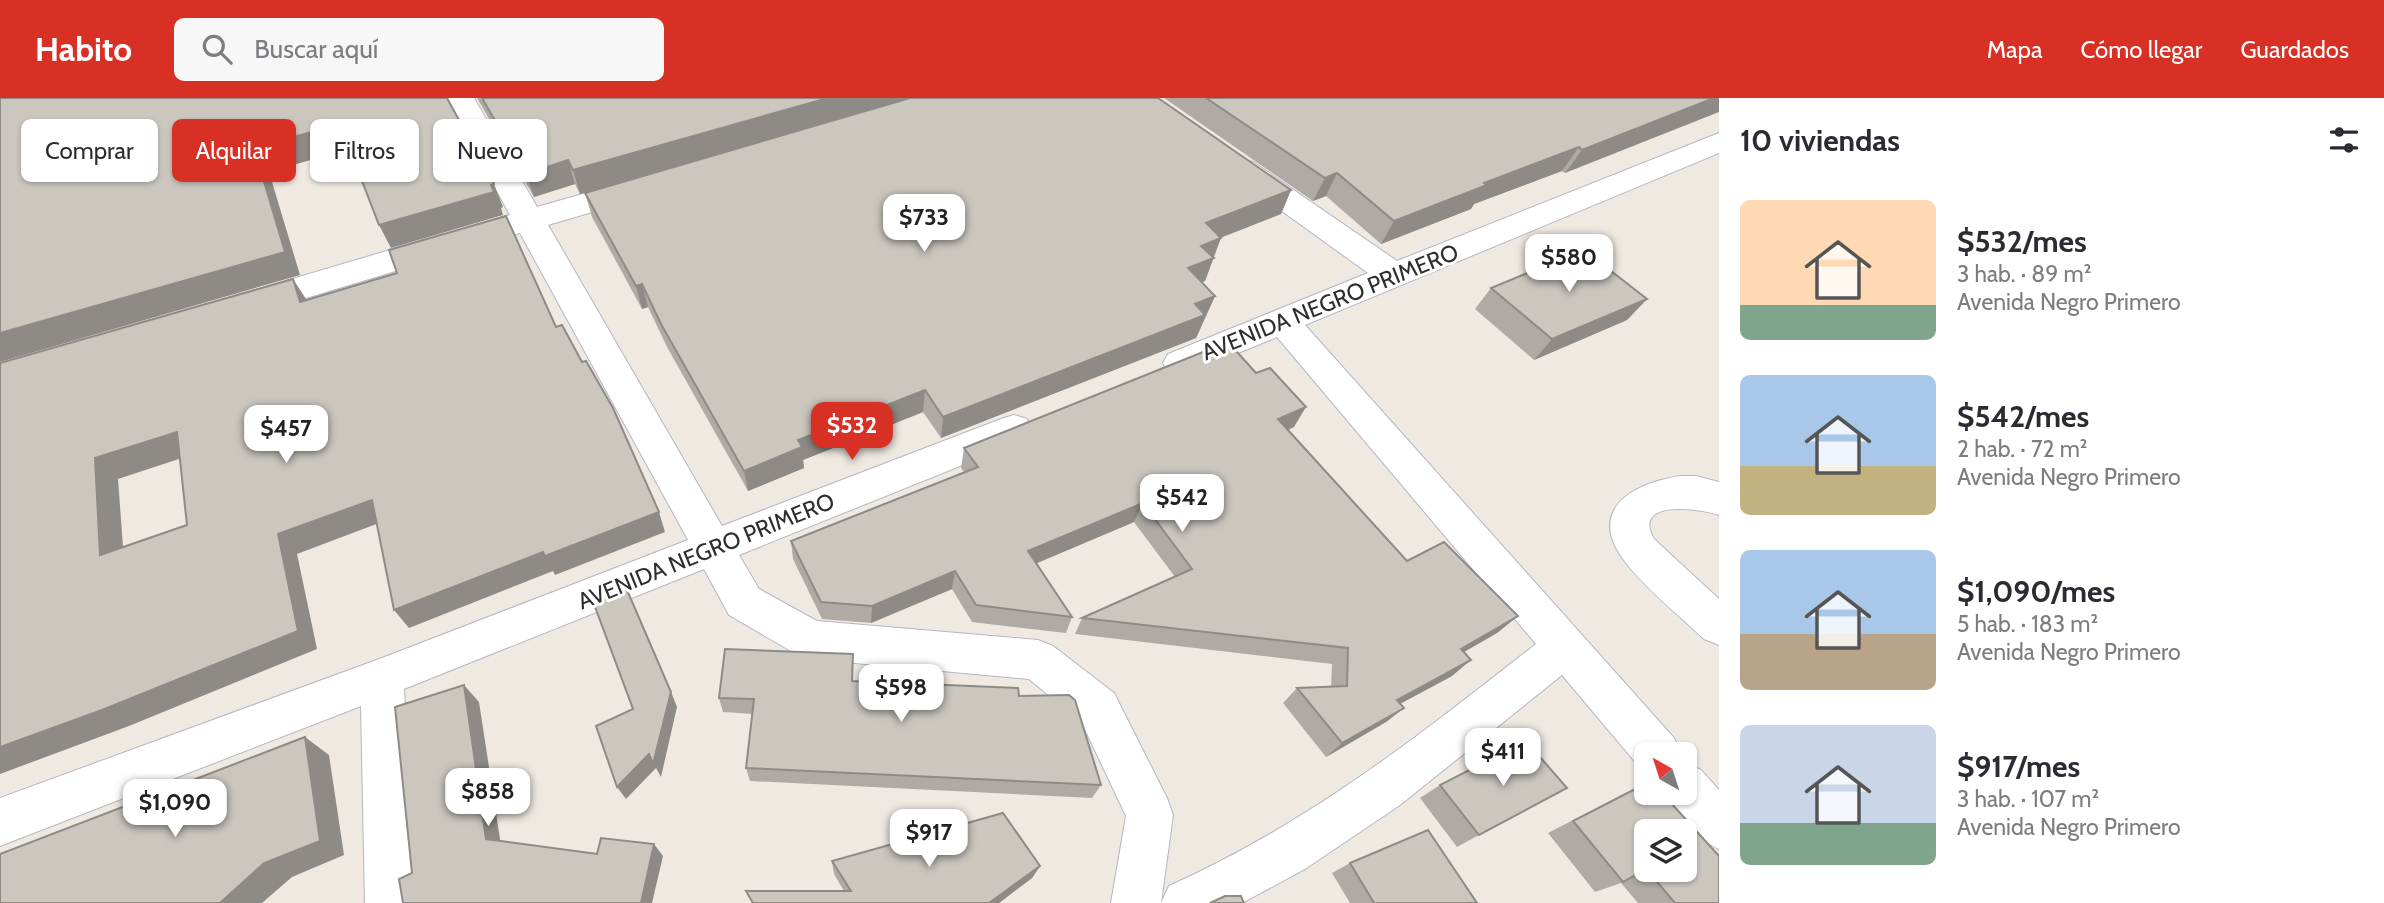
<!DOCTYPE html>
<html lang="es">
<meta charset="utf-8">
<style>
:root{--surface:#fff;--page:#f7f7f7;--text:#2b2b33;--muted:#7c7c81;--accent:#d93025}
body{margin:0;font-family:Cabin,sans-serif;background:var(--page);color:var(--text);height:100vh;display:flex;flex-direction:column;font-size:26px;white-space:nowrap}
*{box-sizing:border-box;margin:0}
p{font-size:23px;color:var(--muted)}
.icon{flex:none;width:38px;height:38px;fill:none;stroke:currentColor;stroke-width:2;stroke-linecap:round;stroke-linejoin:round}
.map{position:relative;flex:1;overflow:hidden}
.details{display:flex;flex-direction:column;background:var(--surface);width:665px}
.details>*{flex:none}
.top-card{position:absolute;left:21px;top:21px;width:665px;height:63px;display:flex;gap:14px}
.needle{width:46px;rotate:321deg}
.controls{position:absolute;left:1634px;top:644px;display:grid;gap:14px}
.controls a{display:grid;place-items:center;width:63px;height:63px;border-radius:10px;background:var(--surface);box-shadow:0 2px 5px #0004;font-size:35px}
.price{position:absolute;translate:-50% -60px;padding:0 16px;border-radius:14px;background:#fff;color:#222;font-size:23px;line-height:46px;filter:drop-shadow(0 2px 4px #0008)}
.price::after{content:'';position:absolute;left:50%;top:42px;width:21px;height:16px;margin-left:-10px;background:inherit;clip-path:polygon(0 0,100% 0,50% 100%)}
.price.selected{background:var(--accent);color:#fff}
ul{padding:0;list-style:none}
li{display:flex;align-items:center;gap:21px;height:175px;padding:0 21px}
li span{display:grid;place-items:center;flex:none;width:196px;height:140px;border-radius:10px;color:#555}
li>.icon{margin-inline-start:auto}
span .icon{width:84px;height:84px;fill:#fffc;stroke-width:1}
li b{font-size:30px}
h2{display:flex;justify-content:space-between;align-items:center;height:84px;padding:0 21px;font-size:30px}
.tag{padding:0 24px;border-radius:10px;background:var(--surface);box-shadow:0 2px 5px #0004;font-size:24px;line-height:63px}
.tag.selected{background:var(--accent);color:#fff}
header{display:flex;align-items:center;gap:42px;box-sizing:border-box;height:98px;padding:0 35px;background:var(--accent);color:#fff}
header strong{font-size:33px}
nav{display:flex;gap:38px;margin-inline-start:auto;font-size:24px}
.search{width:490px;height:63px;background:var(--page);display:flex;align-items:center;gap:18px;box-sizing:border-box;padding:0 24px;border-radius:10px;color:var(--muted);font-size:26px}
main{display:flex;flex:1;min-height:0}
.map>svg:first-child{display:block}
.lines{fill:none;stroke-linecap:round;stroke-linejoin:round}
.minor-casing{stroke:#b4b7c1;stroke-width:2}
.minor{fill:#fff;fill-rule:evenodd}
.wall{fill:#afaba4}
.shaded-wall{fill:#8e8b86}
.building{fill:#cbc7bf;stroke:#8e8b86;stroke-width:2;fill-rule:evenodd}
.labels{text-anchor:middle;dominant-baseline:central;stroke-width:6;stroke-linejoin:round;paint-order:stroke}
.street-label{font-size:23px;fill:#2e2e2e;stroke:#fff}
</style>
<header>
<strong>Habito</strong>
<div class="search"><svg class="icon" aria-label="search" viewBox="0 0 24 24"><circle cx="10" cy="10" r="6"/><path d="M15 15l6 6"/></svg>Buscar aquí</div>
<nav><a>Mapa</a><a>Cómo llegar</a><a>Guardados</a></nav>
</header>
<main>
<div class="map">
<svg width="1719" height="805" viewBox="0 0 1719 805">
<rect width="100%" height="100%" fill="#efe9e1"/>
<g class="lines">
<g class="minor-casing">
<g id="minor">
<path d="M 446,0 L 474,0 L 537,109 L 639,80 L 650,83 L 654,90 L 650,97 L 548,127 L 722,428 L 1001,321 L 1014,317 L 1027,321 L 1032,331 L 1027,341 L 739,457 L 759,491 L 817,523 L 1038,542 L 1053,548 L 1114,595 L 1167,700 L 1173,717 L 1161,805 L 1111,805 L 1126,718 L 1082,625 L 1029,581 L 811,561 L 796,556 L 729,517 L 704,471 L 404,591 L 415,805 L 365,805 L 361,608 L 0,748 L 0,700 L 382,560 L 688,442 L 520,135 L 505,139 L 494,136 L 489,129 L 494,122 L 510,117 Z"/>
<path d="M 1719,35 L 1719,55 L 1305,227 L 1674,640 L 1681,656 L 1647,656 L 1647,674 L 1642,672 L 1562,577 L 1400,707 L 1305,771 L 1242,805 L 1161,805 L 1169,788 C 1309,725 1416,640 1536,546 L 1277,239 L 1192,274 L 1180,278 L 1168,274 L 1163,265 L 1168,256 L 1368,175 L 1233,78 L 1228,71 L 1233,64 L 1243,62 L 1253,64 L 1397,163 Z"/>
<path d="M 444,136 L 455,139 L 460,147 L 455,155 L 250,217 L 238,213 L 233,205 L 238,197 Z"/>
<path d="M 1681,378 L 1696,378 L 1719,384 L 1719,417 C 1700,410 1631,401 1654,441 L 1719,501 L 1719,547 L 1704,541 C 1680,518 1646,491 1626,465 C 1585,413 1631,385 1681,378 Z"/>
<path d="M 1685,665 L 1701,672 L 1719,692 L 1719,751 C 1697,741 1674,718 1665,695 L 1685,695 Z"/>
</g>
</g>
<use href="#minor" class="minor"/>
</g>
<g class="wall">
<path d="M 477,0 L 910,0 L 580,96 L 575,86 L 534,99 Z"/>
<path d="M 1164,0 L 1719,0 L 1565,75 L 1562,73 L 1474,106 L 1471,111 L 1381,146 L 1326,98 L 1313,103 Z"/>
<path d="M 1291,92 L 1281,116 L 1220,140 L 1205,183 L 1202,184 L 1215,198 L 1196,240 L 941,340 L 923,314 L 803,362 L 804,370 L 748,393 L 667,249 L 648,209 L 642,211 L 592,119 L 585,95 Z"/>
<path d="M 1491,190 L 1647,201 L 1627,222 L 1534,262 L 1475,211 Z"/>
<path d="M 1294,329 L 1288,332 L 1407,463 L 1518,518 L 1497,535 L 1464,554 L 1452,578 L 1400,606 L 1404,610 L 1386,624 L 1326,659 L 1283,605 L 1297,590 L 1331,589 L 1332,566 L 1075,536 L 1082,520 L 1175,479 L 1134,424 L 1037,465 L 1072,519 L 1066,535 L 972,524 L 952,491 L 871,525 L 822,521 L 793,461 L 791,443 L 964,374 L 961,370 L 964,350 Z"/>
<path d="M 853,556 L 853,583 L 1019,598 L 1101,687 L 1092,700 L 750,683 L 746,670 L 753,616 L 723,614 L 719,600 Z"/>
<path d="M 1647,684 L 1719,805 L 1638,805 L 1621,785 L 1595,794 L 1548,735 Z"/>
<path d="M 1440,687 L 1479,737 L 1457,749 L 1420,700 Z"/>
<path d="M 832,763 L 1040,768 L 1032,780 L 999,805 L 752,805 L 746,793 L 844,793 L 834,776 Z"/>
<path d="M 1350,765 L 1477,805 L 1350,805 L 1332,775 Z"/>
</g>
<g class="shaded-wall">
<path d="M 828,0 L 910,0 L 580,96 L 573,72 Z"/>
<path d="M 1714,0 L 1719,0 L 1719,14 L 1565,75 L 1582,52 Z"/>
<path d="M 340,26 L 352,50 L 269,74 L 300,177 L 0,264 L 0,235 L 254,50 Z"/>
<path d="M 1579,49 L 1562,73 L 1474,106 L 1471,111 L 1381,146 L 1394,123 L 1484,85 Z"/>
<path d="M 568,62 L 575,86 L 534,99 L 526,76 Z"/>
<path d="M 1337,75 L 1326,98 L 1313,103 L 1325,80 Z"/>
<path d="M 494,86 L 503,109 L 501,110 L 503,117 L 391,150 L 379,127 Z"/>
<path d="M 1291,92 L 1281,116 L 1197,149 L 1206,125 Z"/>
<path d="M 1221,140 L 1205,183 L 1179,193 L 1188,170 L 1201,148 Z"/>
<path d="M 293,181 L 308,204 L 300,204 Z"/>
<path d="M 642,186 L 648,209 L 642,211 L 636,188 Z"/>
<path d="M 1215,198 L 1196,240 L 941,340 L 943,319 Z"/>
<path d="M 1647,201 L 1627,222 L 1534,262 L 1552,241 Z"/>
<path d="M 925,292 L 923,314 L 803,362 L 804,370 L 748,393 L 744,373 L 798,342 Z"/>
<path d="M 1306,309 L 1294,329 L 1267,341 L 1278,321 Z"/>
<path d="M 177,334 L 197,355 L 118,381 L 125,476 L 100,457 L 95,360 Z"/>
<path d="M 372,402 L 387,422 L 297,456 L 317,551 L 129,628 L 0,676 L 0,649 L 278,436 Z"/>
<path d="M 1143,405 L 1134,424 L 1023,471 L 1028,453 Z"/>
<path d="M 659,414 L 665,434 L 555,477 L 553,473 L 409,530 L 394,512 L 543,454 Z"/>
<path d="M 955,473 L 952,491 L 871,525 L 872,508 Z"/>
<path d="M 1518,518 L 1497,535 L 1441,567 L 1461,551 Z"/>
<path d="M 1471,562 L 1452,578 L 1379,617 L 1397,602 Z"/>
<path d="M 464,587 L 479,604 L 502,754 L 486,741 Z"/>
<path d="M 671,594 L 677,609 L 661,679 L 656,670 L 626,701 L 617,689 Z"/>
<path d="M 1404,610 L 1386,624 L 1326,659 L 1342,645 Z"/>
<path d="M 305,639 L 329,657 L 344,757 L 292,779 L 262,805 L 220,805 Z"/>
<path d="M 654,746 L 663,758 L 652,805 L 641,805 Z"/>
<path d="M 1040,768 L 1032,780 L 999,805 L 989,805 Z"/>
</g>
<g class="building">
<path d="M 0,0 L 447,0 L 494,86 L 491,87 L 494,94 L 379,127 L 340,26 L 254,50 L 285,154 L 0,235 Z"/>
<path d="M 482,0 L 828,0 L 573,72 L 568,62 L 526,76 Z"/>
<path d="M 910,0 L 1158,0 L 1291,92 L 1206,125 L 1221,140 L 1201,148 L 1214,160 L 1188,170 L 1215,198 L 1195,206 L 1205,217 L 943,319 L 925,292 L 798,342 L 802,349 L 744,373 L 661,226 L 642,186 L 636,188 L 585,95 Z"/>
<path d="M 1206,0 L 1714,0 L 1582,52 L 1579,49 L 1484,85 L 1487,87 L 1394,123 L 1337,75 L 1325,80 Z"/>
<path d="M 506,118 L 556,229 L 562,227 L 582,264 L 586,263 L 613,310 L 659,414 L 545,458 L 543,454 L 394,512 L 372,402 L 278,436 L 298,533 L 102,612 L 0,649 L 0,265 L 293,181 L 300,204 L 397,175 L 389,152 ZM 177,334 L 187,427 L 100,457 L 95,360 Z"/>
<path d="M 1584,152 L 1647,201 L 1552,241 L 1491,190 Z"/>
<path d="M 1228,244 L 1256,275 L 1270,270 L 1306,309 L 1278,321 L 1407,463 L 1444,444 L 1518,518 L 1461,551 L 1471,562 L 1397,602 L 1404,610 L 1342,645 L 1297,590 L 1347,588 L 1348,550 L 1082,520 L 1192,471 L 1143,405 L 1028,453 L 1072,519 L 976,507 L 955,473 L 872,508 L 821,504 L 791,443 L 978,369 L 964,350 Z"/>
<path d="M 624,485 L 671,594 L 653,666 L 649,656 L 617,689 L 596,628 L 633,611 L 591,498 Z"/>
<path d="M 725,551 L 853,556 L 852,583 L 1018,590 L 1019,598 L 1069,597 L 1075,602 L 1101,687 L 746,670 L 754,601 L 719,600 Z"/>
<path d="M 464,587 L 486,741 L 597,756 L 601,740 L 654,746 L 641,805 L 403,805 L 399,781 L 412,775 L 395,609 Z"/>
<path d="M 305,639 L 320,743 L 264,765 L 220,805 L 0,805 L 0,756 Z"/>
<path d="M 1526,643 L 1567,690 L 1479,737 L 1440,687 Z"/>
<path d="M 1647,685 L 1647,695 L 1662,695 L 1719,758 L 1719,805 L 1675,805 L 1647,772 L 1685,772 L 1685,733 L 1647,733 L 1647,771 L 1623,784 L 1573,723 Z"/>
<path d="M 1003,715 L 1040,768 L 989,805 L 753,805 L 746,793 L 851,793 L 832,763 Z"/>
<path d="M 1428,732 L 1477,805 L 1374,805 L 1350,765 Z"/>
<path d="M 1225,798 L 1241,798 L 1244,805 L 1210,805 Z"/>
</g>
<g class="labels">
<g class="street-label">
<text transform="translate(1330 204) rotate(-22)">AVENIDA NEGRO PRIMERO</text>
<text transform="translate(706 453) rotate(-22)">AVENIDA NEGRO PRIMERO</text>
</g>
</g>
</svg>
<div class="controls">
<a><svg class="needle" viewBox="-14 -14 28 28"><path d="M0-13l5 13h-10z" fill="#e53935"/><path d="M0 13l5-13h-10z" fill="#7c7c81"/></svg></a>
<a><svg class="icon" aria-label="layers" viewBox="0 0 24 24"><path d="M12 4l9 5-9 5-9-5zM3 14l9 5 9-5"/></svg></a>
</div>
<b class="price" style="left:924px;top:156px">$733</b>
<b class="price" style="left:1569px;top:196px">$580</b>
<b class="price selected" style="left:852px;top:364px">$532</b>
<b class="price" style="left:286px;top:367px">$457</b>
<b class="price" style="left:1182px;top:436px">$542</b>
<b class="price" style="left:901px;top:626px">$598</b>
<b class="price" style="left:1503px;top:690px">$411</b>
<b class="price" style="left:488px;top:730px">$858</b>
<b class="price" style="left:175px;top:741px">$1,090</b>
<b class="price" style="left:929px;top:771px">$917</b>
<div class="top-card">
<a class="tag">Comprar</a>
<a class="tag selected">Alquilar</a>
<a class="tag">Filtros</a>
<a class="tag">Nuevo</a>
</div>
</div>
<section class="details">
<h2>10 viviendas<svg class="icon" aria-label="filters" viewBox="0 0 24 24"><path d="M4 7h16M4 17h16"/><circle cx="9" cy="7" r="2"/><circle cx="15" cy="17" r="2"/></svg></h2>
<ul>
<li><span style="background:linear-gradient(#ffd9b3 75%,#7fa58c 0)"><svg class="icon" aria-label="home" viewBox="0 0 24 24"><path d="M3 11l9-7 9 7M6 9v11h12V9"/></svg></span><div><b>$532/mes</b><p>3 hab. · 89 m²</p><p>Avenida Negro Primero</p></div></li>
<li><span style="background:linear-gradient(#a9c7e8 65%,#c2b280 0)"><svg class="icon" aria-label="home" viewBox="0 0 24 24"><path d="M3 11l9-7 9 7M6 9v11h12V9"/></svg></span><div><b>$542/mes</b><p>2 hab. · 72 m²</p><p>Avenida Negro Primero</p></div></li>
<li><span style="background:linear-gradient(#a9c7e8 60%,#b9a48a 0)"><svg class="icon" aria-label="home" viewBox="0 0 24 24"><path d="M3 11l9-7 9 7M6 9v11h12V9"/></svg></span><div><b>$1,090/mes</b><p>5 hab. · 183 m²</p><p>Avenida Negro Primero</p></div></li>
<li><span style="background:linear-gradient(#c9d6e8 70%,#7fa58c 0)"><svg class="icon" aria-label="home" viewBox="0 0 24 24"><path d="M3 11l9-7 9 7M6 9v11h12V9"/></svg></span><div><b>$917/mes</b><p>3 hab. · 107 m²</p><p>Avenida Negro Primero</p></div></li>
</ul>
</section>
</main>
